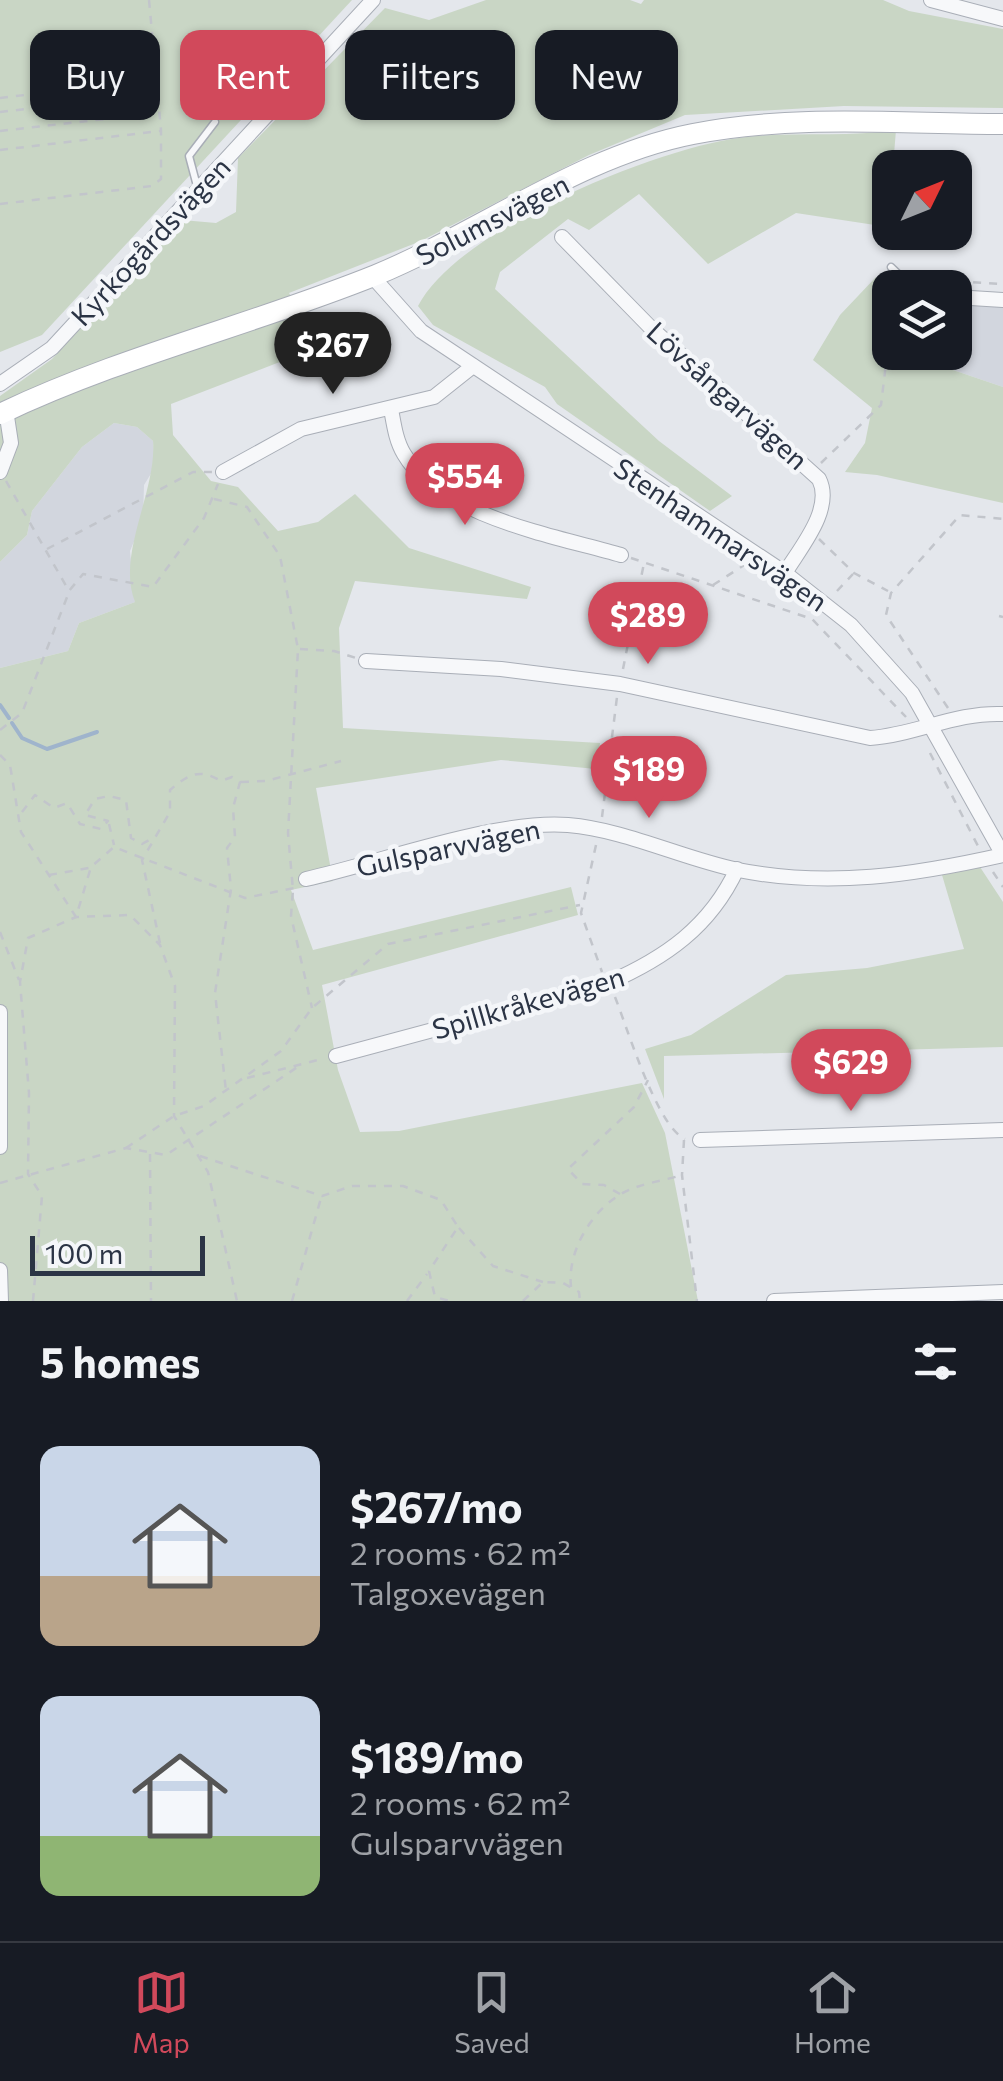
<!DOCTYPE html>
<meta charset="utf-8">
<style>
:root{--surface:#171b24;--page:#242831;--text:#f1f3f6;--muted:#9ea1a6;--line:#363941;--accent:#d1495b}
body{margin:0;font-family:Commissioner,sans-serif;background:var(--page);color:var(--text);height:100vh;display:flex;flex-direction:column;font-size:38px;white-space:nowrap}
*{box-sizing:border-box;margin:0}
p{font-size:32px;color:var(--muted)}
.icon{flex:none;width:55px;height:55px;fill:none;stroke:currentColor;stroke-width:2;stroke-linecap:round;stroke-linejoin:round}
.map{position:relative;height:1301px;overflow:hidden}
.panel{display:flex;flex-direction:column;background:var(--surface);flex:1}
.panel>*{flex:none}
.banner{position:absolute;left:30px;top:30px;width:945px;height:90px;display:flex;gap:20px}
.needle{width:65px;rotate:47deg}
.controls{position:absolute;left:872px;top:150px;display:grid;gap:20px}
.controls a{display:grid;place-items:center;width:100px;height:100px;border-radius:20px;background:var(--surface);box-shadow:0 2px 8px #0004;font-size:50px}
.scale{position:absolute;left:30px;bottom:25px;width:175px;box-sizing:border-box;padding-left:10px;border:5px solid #2b3445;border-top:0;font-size:28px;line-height:35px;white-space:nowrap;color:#2b3445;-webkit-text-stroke:8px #f4f6f9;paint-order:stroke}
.price{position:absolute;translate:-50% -85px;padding:0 22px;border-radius:35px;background:var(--accent);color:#fff;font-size:32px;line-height:65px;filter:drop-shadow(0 2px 5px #0008)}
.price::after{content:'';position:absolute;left:50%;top:60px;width:30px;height:22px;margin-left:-15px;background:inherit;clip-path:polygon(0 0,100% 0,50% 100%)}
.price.selected{background:#222;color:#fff}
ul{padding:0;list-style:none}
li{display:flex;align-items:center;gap:30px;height:250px;padding:0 40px}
li span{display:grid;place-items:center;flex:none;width:280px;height:200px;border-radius:20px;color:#555}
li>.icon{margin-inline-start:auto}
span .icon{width:120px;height:120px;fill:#fffc;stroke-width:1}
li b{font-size:42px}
h2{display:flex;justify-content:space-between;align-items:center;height:120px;padding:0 40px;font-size:42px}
.chip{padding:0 35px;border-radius:20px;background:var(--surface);box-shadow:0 2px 8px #0004;font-size:35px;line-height:90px}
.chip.selected{background:var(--accent);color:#fff}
.tabs{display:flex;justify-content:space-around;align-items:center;height:140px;border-top:2px solid var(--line);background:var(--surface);font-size:28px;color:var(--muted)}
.tabs a{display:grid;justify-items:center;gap:5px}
.tabs .selected{color:var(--accent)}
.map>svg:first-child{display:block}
.built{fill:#d2d6de}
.green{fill:#c9d6c5}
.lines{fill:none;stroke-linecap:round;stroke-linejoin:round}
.stream{stroke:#9fb4cc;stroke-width:4}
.service-casing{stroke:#a9aeb7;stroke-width:9}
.minor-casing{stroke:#a9aeb7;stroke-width:16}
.secondary-casing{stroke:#a9aeb7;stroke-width:22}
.path{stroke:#c2c5cb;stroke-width:2.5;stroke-dasharray:8 8;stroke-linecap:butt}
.service{stroke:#f7f8fa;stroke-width:6}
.minor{stroke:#f7f8fa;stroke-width:14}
.secondary{stroke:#fff;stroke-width:20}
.labels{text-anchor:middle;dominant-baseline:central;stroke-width:9;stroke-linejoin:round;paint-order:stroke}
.street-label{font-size:28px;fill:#2b3445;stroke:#f4f6f9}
</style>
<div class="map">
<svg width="1003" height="1301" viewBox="0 0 1003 1301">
<rect width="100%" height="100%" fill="#e4e7ec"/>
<g class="built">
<path d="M 955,304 L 1003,305 L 1003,387 L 903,353 L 955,352 Z"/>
<path d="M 114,423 L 137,427 L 153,441 L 155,467 L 144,485 L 143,520 L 130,551 L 135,602 L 79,623 L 68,651 L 0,668 L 0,562 L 27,535 L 32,511 L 82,447 Z"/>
</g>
<g class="green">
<path d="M 0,0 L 352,0 L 42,335 L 0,352 Z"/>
<path d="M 486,0 L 630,0 L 641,4 L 644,0 L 883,0 L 909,11 L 1003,29 L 1003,108 L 844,106 L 685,115 L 589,155 L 421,241 L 289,293 L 321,346 L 171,404 L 173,435 L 211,481 L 238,487 L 278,531 L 318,522 L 355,494 L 409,548 L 531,587 L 527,599 L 355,581 L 339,628 L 343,728 L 600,743 L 596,769 L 501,760 L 316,788 L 333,881 L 291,890 L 313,950 L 571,887 L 578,915 L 322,985 L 338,1070 L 360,1132 L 399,1131 L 642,1083 L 665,1133 L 698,1301 L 0,1301 L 0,668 L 68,651 L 79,623 L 135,602 C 116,554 157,492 153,441 L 137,427 L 114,423 L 82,447 L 32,511 L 27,535 L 0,562 L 0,396 L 52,359 L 182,220 L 216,223 L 236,212 L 238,158 L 385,8 L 429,20 Z"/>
<path d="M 896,130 L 888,227 L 796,213 L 708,264 L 639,194 L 589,230 L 568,219 L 500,272 L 495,289 L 659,441 L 732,496 L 710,511 L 557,404 L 545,387 L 433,325 L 418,306 C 457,231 639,157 721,141 C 777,129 839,139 896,130 Z"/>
<path d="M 876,277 L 890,290 L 890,352 L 903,353 L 1003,387 L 1003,503 L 877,475 L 845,472 L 865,443 L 872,408 L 813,360 L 840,315 Z"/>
<path d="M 980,867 L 1003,902 L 1003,1047 L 664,1056 L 664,1099 L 645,1049 L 691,1035 L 786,975 L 867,968 L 964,949 L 942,875 Z"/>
</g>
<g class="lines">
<g class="stream">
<path d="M 0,705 L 9,718"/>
<path d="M 12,723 L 22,738 L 47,749 L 97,732"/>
</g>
<g class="service-casing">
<g id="service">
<path d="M 197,186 L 189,156 L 215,122"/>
<path d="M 891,267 L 913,288"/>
</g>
</g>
<g class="minor-casing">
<g id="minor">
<path d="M 931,0 L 1003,19"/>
<path d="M 562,237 L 651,328 L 819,479 C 834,509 800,548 785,573"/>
<path d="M 372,276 L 421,331 L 785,573 L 851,625 L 912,693 L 1003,855"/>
<path d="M 955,297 L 1003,300"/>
<path d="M 0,384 L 52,348 L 373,0"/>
<path d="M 391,409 C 394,425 396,441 404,454 C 441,517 556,536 621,555"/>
<path d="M 0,472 L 11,443 L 6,410"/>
<path d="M 223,472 L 301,429 L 434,397 L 473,366"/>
<path d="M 366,661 L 501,669 L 620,684 L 870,738 C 916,735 955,712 1003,714"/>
<path d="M 306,879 C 379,863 497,819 568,825 C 626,830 681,858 738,870 C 829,888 914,875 1003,855"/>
<path d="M 0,1012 L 0,1147"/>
<path d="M 336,1056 L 608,983 C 665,958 710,927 737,869"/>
<path d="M 700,1140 L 1003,1130"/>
<path d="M 0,1270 L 1,1301"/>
<path d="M 774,1301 L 1003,1292"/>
</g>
</g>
<g class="secondary-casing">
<path id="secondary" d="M 0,414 C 121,356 252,325 376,275 C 482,231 580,156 693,134 C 793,114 902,124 1003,124"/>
</g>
<g class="path">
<path d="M 0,98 L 157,79"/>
<path d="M 0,112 L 157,94"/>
<path d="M 0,131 L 157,113"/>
<path d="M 0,150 L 160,131"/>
<path d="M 0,204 L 152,186 L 161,179 L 161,130 L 149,0"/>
<path d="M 928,288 L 938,280 L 1003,284"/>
<path d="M 821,463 L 881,405 L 890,330"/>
<path d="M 6,481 L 69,591 L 83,574 L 153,587 L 204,518 L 218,484"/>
<path d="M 214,499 L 247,507 L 280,556 L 298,649 L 288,833 L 293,890 L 291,916 L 312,1008"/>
<path d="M 819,539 L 854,573 L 888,591"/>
<path d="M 47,549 L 193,472 L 212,472"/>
<path d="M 631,558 L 812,619 L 906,717"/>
<path d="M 713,585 L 749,562"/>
<path d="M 837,591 L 853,574"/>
<path d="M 999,616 L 1003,617"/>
<path d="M 300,649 L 334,651 L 356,658"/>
<path d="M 623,669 L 644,563"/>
<path d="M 948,708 L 886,615 L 891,593 L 960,515 L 1003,519"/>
<path d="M 0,730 L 22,713 L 69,592"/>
<path d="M 930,753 L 979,848"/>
<path d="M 0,755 L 10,765 L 21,832 L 76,917 L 91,867 L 114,847 L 245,898 L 299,887"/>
<path d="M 241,782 L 266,781 L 341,761"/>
<path d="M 22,812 L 35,795 L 54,808 L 67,803 L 80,824 L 101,829 L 108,821 L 85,815 L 95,799 L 109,796 L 126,800 L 131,838 L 142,844 L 149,840"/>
<path d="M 602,817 L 617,697"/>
<path d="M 109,824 L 114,845"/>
<path d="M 596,845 L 581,913 L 602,972"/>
<path d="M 993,872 L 1003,887"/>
<path d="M 49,875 L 89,868"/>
<path d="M 0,932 L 19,980"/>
<path d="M 160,943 L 142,860 L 170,812 L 170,790 C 189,774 199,768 221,781 L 232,777 L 240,782 L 233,808 L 235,837 L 227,848 L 231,889 L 215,993 L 226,1091"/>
<path d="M 615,997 C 627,1027 657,1127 685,1139"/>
<path d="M 247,1078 L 322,1059"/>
<path d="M 684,1140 L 682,1175 L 697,1301"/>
<path d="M 126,1148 L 174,1116 L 204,1106 L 281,1051 L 312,1008 L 388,944 L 580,905"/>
<path d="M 150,1154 L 151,1301"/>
<path d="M 200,1156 L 322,1196 L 352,1186 L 403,1186 L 441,1200 L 458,1227 L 429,1271 L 435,1297 L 450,1301"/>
<path d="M 0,1183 L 126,1148 L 166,1155 L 302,1064"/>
<path d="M 620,1194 L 604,1185 L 582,1184 L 568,1169 L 634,1107 L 648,1080"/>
<path d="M 459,1228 L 493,1266 L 543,1282"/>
<path d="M 571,1287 C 567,1253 590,1212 621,1194 C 637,1184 663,1181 682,1175"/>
<path d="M 33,1301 L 42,1196 L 28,1174 L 29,1093 L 20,982 L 28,938 L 76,917 L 130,915 L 160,945 L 175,986 L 174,1116 L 208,1172 L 237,1301"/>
<path d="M 292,1301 L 321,1198"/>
<path d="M 407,1301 L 427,1274"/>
<path d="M 523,1301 L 543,1282 L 563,1283 L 579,1292 L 580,1301"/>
</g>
<use href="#service" class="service"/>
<use href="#minor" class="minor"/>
<use href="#secondary" class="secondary"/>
</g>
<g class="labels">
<g class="street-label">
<text transform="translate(492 219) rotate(-27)">Solumsvägen</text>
<text transform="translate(150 241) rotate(-47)">Kyrkogårdsvägen</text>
<text transform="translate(728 395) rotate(42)">Lövsångarvägen</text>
<text transform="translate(721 534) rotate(34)">Stenhammarsvägen</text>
<text transform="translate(448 847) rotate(-12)">Gulsparvvägen</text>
<text transform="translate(528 1002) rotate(-16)">Spillkråkevägen</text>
</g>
</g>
</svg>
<div class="controls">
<a><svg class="needle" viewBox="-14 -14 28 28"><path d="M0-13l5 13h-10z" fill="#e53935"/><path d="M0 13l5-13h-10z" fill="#9ea1a6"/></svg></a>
<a><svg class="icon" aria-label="layers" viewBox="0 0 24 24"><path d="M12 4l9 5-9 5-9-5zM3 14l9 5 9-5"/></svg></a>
</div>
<div class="scale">100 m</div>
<b class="price selected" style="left:333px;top:397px">$267</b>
<b class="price" style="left:465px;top:528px">$554</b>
<b class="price" style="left:648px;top:667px">$289</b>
<b class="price" style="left:649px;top:821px">$189</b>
<b class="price" style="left:851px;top:1114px">$629</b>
<div class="banner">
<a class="chip">Buy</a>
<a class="chip selected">Rent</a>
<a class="chip">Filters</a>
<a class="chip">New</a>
</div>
</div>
<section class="panel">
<h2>5 homes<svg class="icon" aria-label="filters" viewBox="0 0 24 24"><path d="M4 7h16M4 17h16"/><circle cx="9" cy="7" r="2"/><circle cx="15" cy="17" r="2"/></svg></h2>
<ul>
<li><span style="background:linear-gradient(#c9d6e8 65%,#b9a48a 0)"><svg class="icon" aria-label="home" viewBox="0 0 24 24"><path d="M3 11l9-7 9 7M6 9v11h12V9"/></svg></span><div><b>$267/mo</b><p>2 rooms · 62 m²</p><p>Talgoxevägen</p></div></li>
<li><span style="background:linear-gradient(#c9d6e8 70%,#8fb573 0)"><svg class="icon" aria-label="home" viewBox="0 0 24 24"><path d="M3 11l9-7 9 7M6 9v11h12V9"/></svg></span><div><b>$189/mo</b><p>2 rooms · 62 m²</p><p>Gulsparvvägen</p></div></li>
</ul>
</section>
<nav class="tabs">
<a class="selected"><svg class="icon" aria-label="map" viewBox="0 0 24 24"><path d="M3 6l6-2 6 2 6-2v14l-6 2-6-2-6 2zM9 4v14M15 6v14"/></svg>Map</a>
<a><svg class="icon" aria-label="saved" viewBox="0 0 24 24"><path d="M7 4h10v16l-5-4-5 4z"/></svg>Saved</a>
<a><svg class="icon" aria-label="home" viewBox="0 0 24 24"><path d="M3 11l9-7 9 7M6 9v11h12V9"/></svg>Home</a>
</nav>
